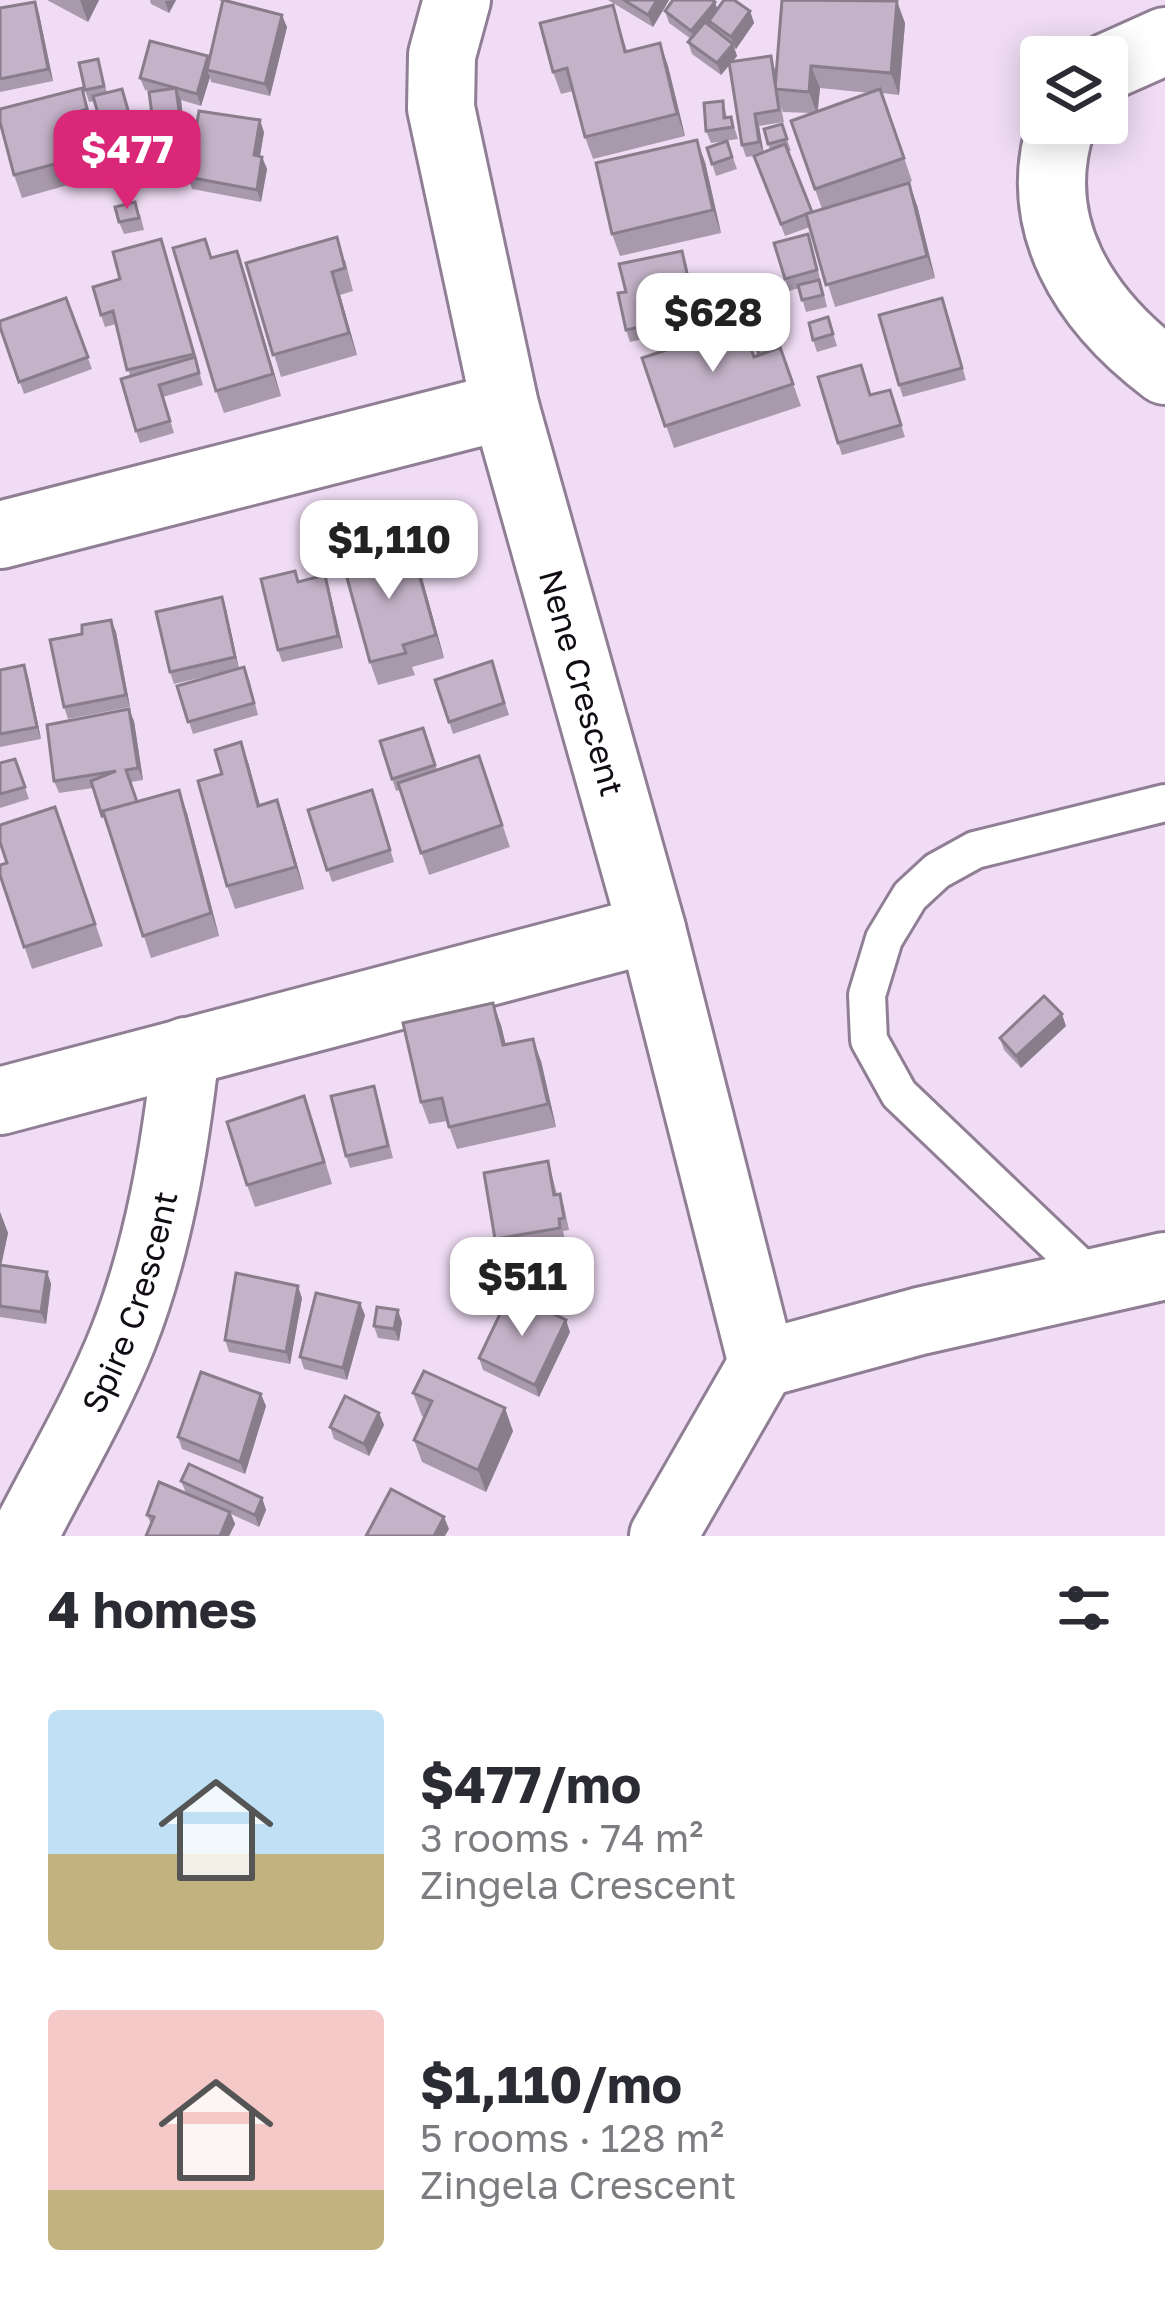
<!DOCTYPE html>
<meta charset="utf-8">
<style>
:root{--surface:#fff;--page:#f2f2f3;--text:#2b2b33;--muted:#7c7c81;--accent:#db2777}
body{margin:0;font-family:"Golos Text",sans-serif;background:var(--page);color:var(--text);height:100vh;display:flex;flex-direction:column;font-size:45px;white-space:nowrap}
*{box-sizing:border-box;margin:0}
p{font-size:39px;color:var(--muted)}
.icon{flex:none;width:66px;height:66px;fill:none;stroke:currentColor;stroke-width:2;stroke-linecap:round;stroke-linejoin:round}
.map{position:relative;height:1536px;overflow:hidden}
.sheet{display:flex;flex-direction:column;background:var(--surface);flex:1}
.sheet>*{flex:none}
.tools{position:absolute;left:1020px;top:36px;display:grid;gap:24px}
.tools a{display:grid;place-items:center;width:108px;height:108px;border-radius:12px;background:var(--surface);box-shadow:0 6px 30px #0003;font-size:60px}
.price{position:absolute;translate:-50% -102px;padding:0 27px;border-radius:24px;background:#fff;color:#222;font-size:39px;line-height:78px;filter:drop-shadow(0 3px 6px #0008)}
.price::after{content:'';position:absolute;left:50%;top:72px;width:36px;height:27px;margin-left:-18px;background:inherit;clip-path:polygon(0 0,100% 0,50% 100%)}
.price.on{background:var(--accent);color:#fff}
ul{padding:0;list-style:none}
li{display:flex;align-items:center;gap:36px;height:300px;padding:0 48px}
li span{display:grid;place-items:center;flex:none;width:336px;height:240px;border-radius:12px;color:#555}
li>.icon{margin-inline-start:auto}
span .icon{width:144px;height:144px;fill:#fffc;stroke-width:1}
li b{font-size:51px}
h2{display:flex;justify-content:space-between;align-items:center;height:144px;padding:0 48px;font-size:51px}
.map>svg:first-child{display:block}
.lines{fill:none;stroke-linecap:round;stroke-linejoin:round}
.lane-casing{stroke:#907e94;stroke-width:42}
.street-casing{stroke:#907e94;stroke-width:72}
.lane{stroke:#fff;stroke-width:36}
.street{stroke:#fff;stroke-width:66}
.wall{fill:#a999ac;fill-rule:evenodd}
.shaded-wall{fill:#897d8c}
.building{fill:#c4b2c8;stroke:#897d8c;stroke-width:3}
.labels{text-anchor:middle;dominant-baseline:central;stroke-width:10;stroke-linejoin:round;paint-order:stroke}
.street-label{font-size:33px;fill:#110b13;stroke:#fbecff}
</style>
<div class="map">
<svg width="1165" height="1536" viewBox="0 0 1165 1536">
<rect width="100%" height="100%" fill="#f0ddf5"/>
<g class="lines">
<g class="lane-casing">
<path id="lane" d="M 1096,1282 L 899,1094 L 869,1040 L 867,995 L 884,939 L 910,896 L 937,871 L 975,850 L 1165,803"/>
</g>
<g class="street-casing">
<g id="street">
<path id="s1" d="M 457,0 L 442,55 L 441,108 L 505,406 L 652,929 L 762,1364"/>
<path d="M 1107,67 L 1165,41"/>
<path d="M 1062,123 C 1028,225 1085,311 1165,371"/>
<path d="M 0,535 L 505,406"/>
<path d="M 0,1101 L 652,929"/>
<path id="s2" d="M 24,1536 C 57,1471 96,1406 123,1338 C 159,1247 175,1148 186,1051"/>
<path d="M 663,1536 L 762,1364 L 920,1321 L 1165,1266"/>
</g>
</g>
<use href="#lane" class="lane"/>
<use href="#street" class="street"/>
</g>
<g class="wall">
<path d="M 47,0 L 99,0 L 88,22 Z"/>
<path d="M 150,0 L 176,0 L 169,13 L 151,4 Z"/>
<path d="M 219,0 L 224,0 L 287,27 L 270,96 L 211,82 L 210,77 L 201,106 L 181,100 L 187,153 L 161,156 L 156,144 L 151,91 L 145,90 L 140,78 L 208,56 L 209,60 L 223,2 Z"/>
<path d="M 608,0 L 669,0 L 653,27 Z"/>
<path d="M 35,2 L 39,14 L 53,81 L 0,92 L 0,8 Z"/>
<path d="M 715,2 L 717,9 L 750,11 L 754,23 L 736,49 L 734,48 L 737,56 L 733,61 L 775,68 L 776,74 L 905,23 L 899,95 L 882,93 L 912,181 L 880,192 L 917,205 L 935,278 L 835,307 L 810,227 L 785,236 L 754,156 L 746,157 L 742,145 L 729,65 L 721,75 L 692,54 L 688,42 L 691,39 L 669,23 L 665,11 ZM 820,88 L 870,93 L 818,111 ZM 781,107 L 783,112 L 811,113 L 815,189 L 822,209 L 812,212 L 788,151 L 791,151 L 782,124 L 764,129 L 770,150 L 763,152 L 759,126 L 784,122 Z"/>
<path d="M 613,5 L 627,51 L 660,43 L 668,66 L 685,136 L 593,159 L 585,137 L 573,91 L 561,94 L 553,72 Z"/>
<path d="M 98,59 L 107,93 L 122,89 L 141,154 L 112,161 L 95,101 L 89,102 L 85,90 Z"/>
<path d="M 82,88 L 96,132 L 78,137 L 89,179 L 22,198 L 14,175 Z"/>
<path d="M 723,101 L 727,117 L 731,117 L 738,139 L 711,143 L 706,131 Z"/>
<path d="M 264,132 L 260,156 L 262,157 L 267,169 L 261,202 L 192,189 L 188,177 Z"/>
<path d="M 727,141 L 737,169 L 716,176 L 707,148 Z"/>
<path d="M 705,162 L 721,233 L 620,256 L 612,234 Z"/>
<path d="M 140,214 L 144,230 L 124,234 L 119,222 Z"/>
<path d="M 161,239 L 203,385 L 163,397 L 174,433 L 140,443 L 136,431 L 130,376 L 116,324 L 105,327 L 101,315 L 120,279 Z"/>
<path d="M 812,246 L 827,307 L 806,312 L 799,288 L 789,291 L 785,279 Z"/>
<path d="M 237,251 L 281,396 L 224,413 L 216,391 Z"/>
<path d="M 345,260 L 353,291 L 340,295 L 357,355 L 281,377 L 246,263 Z"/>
<path d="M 686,263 L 700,327 L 630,342 L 626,330 L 626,292 Z"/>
<path d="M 763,294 L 773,321 L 752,330 L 742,303 Z"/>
<path d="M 66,298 L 92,369 L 24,394 L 0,327 Z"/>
<path d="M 946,310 L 966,380 L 903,397 L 899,385 Z"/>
<path d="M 828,317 L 837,346 L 817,352 L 813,340 Z"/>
<path d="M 780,347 L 801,406 L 674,448 L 642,358 L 754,357 Z"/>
<path d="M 890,390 L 905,437 L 842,455 L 838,443 L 871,395 Z"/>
<path d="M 411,545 L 419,567 L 444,658 L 412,667 L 415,675 L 378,685 L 370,662 Z"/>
<path d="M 325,575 L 343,648 L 282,662 L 278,650 L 298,582 Z"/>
<path d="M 226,609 L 239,669 L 249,679 L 258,715 L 193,734 L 177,686 L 237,669 L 174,684 L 170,672 Z"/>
<path d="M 111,620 L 116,632 L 130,707 L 68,719 L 64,707 L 82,634 Z"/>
<path d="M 492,661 L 509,715 L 453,734 L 435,680 Z"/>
<path d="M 0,670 L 28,677 L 41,739 L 0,747 Z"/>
<path d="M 134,721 L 143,780 L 131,782 L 137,802 L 187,813 L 219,936 L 151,958 L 108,827 L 107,828 L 93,788 L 59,793 L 54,781 Z"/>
<path d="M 423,728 L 437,770 L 479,756 L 510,847 L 429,875 L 400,790 L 396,791 L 380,741 Z"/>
<path d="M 241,742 L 260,805 L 285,823 L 304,889 L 235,909 L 227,886 L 222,774 Z"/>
<path d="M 15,759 L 29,799 L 0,808 L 0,763 Z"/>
<path d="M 376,802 L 394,862 L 332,882 L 308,810 Z"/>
<path d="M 55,807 L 103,946 L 32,969 L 0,875 L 7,863 Z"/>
<path d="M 501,1025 L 506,1045 L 541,1061 L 556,1127 L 457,1149 L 447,1121 L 429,1124 L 421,1102 Z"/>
<path d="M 1066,1026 L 1021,1068 L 1004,1050 L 1000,1038 Z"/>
<path d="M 378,1098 L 393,1158 L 350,1168 L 346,1156 Z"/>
<path d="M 312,1118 L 332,1184 L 255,1207 L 247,1185 Z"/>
<path d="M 548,1161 L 557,1194 L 560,1194 L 564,1206 L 569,1230 L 563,1231 L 565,1240 L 500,1251 L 495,1239 Z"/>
<path d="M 0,1212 L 8,1233 L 1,1265 L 47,1272 L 51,1284 L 46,1324 L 0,1317 Z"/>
<path d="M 302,1298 L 290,1364 L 229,1352 L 225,1340 Z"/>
<path d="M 365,1315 L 347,1380 L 304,1369 L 300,1357 Z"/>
<path d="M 402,1322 L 399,1341 L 378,1338 L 374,1326 Z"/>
<path d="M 570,1332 L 539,1397 L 483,1370 L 479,1358 Z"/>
<path d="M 413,1393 L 513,1431 L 486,1492 L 422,1462 L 414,1440 L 424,1417 L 422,1416 Z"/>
<path d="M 266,1406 L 245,1474 L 182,1449 L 178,1437 Z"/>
<path d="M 379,1413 L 384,1425 L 369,1456 L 334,1439 L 330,1427 Z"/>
<path d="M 181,1481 L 262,1498 L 266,1510 L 259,1527 L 231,1514 L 235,1524 L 229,1536 L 146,1536 L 151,1524 L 147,1515 L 186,1493 Z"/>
</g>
<g class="shaded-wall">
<path d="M 80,0 L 99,0 L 88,22 Z"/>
<path d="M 176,0 L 169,13 L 165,1 Z"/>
<path d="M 657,0 L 669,0 L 653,27 L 648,15 Z"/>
<path d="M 897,1 L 905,23 L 899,95 L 891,73 Z"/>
<path d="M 35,2 L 39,14 L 53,81 L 48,69 Z"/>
<path d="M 715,2 L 719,14 L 709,21 L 710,25 L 696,43 L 691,31 Z"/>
<path d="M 750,11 L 754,23 L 736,49 L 731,37 Z"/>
<path d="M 282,15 L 287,27 L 270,96 L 265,84 Z"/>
<path d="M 660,43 L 668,66 L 685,136 L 677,114 Z"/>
<path d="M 733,44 L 737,56 L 721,75 L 717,63 Z"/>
<path d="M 208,56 L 212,68 L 207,70 L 210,77 L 201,106 L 197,94 Z"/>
<path d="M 811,66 L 820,88 L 817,114 L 809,92 Z"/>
<path d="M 176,88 L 181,100 L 187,153 L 183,141 Z"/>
<path d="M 755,114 L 759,126 L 764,154 L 759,142 Z"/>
<path d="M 70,115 L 78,137 L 89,179 L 81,157 Z"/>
<path d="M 260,120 L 264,132 L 258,167 L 254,155 Z"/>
<path d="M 697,140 L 705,162 L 721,233 L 713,210 Z"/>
<path d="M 262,157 L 267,169 L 261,202 L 257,190 Z"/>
<path d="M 909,183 L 917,205 L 935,278 L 927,256 Z"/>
<path d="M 237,251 L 245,274 L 281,396 L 273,374 Z"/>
<path d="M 682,251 L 686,263 L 700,327 L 696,315 Z"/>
<path d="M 332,272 L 340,295 L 357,355 L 349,333 Z"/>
<path d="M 411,545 L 419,567 L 444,658 L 436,635 Z"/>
<path d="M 325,575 L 329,587 L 343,648 L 338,636 Z"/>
<path d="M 222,597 L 226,609 L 239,669 L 235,657 Z"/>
<path d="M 111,620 L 116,632 L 130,707 L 126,695 Z"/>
<path d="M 24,665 L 28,677 L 41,739 L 37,727 Z"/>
<path d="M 129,709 L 134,721 L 143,780 L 138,768 Z"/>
<path d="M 241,742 L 249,765 L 266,828 L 258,806 Z"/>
<path d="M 179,790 L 187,813 L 219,936 L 211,913 Z"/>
<path d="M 277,800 L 285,823 L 304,889 L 296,867 Z"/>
<path d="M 493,1003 L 501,1025 L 511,1068 L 503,1045 Z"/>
<path d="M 1062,1014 L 1066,1026 L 1021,1068 L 1016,1056 Z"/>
<path d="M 533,1039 L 541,1061 L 556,1127 L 548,1104 Z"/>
<path d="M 0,1212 L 8,1233 L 0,1271 Z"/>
<path d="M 47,1272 L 51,1284 L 46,1324 L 41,1312 Z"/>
<path d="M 298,1286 L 302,1298 L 290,1364 L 286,1352 Z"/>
<path d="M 360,1303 L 365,1315 L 347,1380 L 343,1368 Z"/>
<path d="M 398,1310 L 402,1322 L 399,1341 L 394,1329 Z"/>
<path d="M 566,1320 L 570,1332 L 539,1397 L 535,1385 Z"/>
<path d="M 261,1394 L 266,1406 L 245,1474 L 240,1462 Z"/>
<path d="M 505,1408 L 513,1431 L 486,1492 L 478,1470 Z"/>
<path d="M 379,1413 L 384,1425 L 369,1456 L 364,1444 Z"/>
<path d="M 262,1498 L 266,1510 L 259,1527 L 255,1515 Z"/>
<path d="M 230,1512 L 235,1524 L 229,1536 L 220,1536 Z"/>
<path d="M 444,1517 L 449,1529 L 445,1536 L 434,1536 Z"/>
</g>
<g class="building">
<path d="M 223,0 L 282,15 L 265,84 L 207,70 Z"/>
<path d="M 624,0 L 657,0 L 648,15 Z"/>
<path d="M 673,0 L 712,0 L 715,2 L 691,31 L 665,11 Z"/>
<path d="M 724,0 L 734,0 L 750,11 L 731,37 L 709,21 Z"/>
<path d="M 782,0 L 897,1 L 891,73 L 811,66 L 809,92 L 775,89 Z"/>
<path d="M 35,2 L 48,69 L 0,79 L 0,8 Z"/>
<path d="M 613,5 L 625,52 L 660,43 L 677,114 L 585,137 L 567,68 L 553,72 L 540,23 Z"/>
<path d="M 705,22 L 733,44 L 717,63 L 688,42 Z"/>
<path d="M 150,41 L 208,56 L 197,94 L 140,78 Z"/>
<path d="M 771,56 L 779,110 L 755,114 L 759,142 L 742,145 L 729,62 Z"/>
<path d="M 98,59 L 104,86 L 85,90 L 79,63 Z"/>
<path d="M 82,88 L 87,109 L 70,115 L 81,157 L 14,175 L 0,122 L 0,109 Z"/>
<path d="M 176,88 L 183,141 L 156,144 L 149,92 Z"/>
<path d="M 122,89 L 137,142 L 108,149 L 93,96 Z"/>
<path d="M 880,89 L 904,158 L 815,189 L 791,121 Z"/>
<path d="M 723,101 L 724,118 L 731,117 L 733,127 L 706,131 L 704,103 Z"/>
<path d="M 199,111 L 260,120 L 254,155 L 262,157 L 257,190 L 188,177 Z"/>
<path d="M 782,124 L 787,139 L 768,144 L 764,129 Z"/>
<path d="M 697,140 L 713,210 L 612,234 L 596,163 Z"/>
<path d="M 727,141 L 732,157 L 712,164 L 707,148 Z"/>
<path d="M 785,144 L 812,212 L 781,224 L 754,156 Z"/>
<path d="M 909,183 L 927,256 L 826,285 L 806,214 Z"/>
<path d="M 135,202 L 139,218 L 119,222 L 115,207 Z"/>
<path d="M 808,234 L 817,270 L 785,279 L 774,243 Z"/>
<path d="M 337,237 L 345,268 L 332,272 L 349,333 L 273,355 L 246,263 Z"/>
<path d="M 161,239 L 194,354 L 127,370 L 113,311 L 101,315 L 93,287 L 120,279 L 113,252 Z"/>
<path d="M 205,239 L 211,258 L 237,251 L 273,374 L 216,391 L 173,248 Z"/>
<path d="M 682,251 L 696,315 L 626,330 L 618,293 L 626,292 L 619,264 Z"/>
<path d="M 819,280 L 823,295 L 802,300 L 798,285 Z"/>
<path d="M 763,294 L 768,309 L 748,318 L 742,303 Z"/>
<path d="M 66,298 L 88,357 L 19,382 L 0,327 L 0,321 Z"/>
<path d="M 942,298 L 962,368 L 899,385 L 879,315 Z"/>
<path d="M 828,317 L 833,334 L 813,340 L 809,323 Z"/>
<path d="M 742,325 L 754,357 L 780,347 L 793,384 L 665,426 L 642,358 Z"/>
<path d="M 774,336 L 778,348 L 759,355 L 755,341 Z"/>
<path d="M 195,357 L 199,373 L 159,385 L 170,421 L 136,431 L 121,379 Z"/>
<path d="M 861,365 L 870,395 L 890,390 L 901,425 L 838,443 L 818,377 Z"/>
<path d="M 411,545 L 436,635 L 403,645 L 406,653 L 370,662 L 343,563 Z"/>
<path d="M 295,571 L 298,582 L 325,575 L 338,636 L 278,650 L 261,579 Z"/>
<path d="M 222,597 L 235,657 L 170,672 L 156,612 Z"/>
<path d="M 111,620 L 126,695 L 64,707 L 50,640 L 82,634 L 82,625 Z"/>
<path d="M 492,661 L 504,703 L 449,722 L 435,680 Z"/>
<path d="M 24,665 L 37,727 L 0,734 L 0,670 Z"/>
<path d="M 244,667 L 254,703 L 188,722 L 177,686 Z"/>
<path d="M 129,709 L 138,768 L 126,770 L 137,802 L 103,811 L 104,815 L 102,816 L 91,781 L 116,771 L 54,781 L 47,725 Z"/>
<path d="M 423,728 L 435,765 L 392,779 L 380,741 Z"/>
<path d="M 241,742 L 258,806 L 277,800 L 296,867 L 227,886 L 198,781 L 222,774 L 215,750 Z"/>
<path d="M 479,756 L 502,825 L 421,853 L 398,783 Z"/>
<path d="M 15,759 L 25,787 L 0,794 L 0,763 Z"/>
<path d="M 179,790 L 211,913 L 143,936 L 103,811 Z"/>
<path d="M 372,790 L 390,850 L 327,870 L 308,810 Z"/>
<path d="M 55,807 L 95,924 L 24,947 L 0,875 L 0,865 L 7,863 L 0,842 L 0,825 Z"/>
<path d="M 1044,996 L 1062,1014 L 1016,1056 L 1000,1038 Z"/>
<path d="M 493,1003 L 503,1045 L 533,1039 L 548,1104 L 449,1127 L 442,1098 L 421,1102 L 403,1023 Z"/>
<path d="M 374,1086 L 388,1146 L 346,1156 L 331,1096 Z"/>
<path d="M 304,1096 L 324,1162 L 247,1185 L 227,1122 Z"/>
<path d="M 548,1161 L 554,1195 L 560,1194 L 564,1218 L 559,1219 L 560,1228 L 495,1239 L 484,1173 Z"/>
<path d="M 0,1265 L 47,1272 L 41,1312 L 0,1306 Z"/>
<path d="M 236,1273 L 298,1286 L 286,1352 L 225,1340 Z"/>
<path d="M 316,1293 L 360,1303 L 343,1368 L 300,1357 Z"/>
<path d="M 510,1293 L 566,1320 L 535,1385 L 479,1358 Z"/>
<path d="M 377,1307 L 398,1310 L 394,1329 L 374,1326 Z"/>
<path d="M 424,1371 L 505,1408 L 478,1470 L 414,1440 L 432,1401 L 413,1393 Z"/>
<path d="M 201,1372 L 261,1394 L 240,1462 L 178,1437 Z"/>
<path d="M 345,1396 L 379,1413 L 364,1444 L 330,1427 Z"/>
<path d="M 189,1464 L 262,1498 L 255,1515 L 181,1481 Z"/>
<path d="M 159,1482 L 230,1512 L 220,1536 L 146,1536 L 154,1517 L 147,1515 Z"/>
<path d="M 391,1489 L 444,1517 L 434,1536 L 366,1536 Z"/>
</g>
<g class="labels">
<g class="street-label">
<text stroke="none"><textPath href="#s1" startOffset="702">Nene Crescent</textPath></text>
<text stroke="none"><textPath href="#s2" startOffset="258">Spire Crescent</textPath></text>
</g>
</g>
</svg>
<div class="tools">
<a><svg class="icon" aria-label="layers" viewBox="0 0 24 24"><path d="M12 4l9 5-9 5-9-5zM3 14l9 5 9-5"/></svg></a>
</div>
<b class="price on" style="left:127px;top:212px">$477</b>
<b class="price" style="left:713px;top:375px">$628</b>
<b class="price" style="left:389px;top:602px">$1,110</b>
<b class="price" style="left:522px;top:1339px">$511</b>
</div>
<section class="sheet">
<h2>4 homes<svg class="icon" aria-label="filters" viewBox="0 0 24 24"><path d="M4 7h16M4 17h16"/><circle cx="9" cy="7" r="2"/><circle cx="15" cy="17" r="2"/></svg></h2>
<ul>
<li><span style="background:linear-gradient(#bfe0f5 60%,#c2b280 0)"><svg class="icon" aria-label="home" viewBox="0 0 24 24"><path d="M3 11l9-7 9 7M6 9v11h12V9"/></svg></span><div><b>$477/mo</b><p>3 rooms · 74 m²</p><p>Zingela Crescent</p></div></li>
<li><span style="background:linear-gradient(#f6c9c9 75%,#c2b280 0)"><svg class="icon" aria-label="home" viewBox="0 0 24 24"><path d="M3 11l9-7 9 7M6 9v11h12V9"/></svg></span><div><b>$1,110/mo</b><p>5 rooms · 128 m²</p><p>Zingela Crescent</p></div></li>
</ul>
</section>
